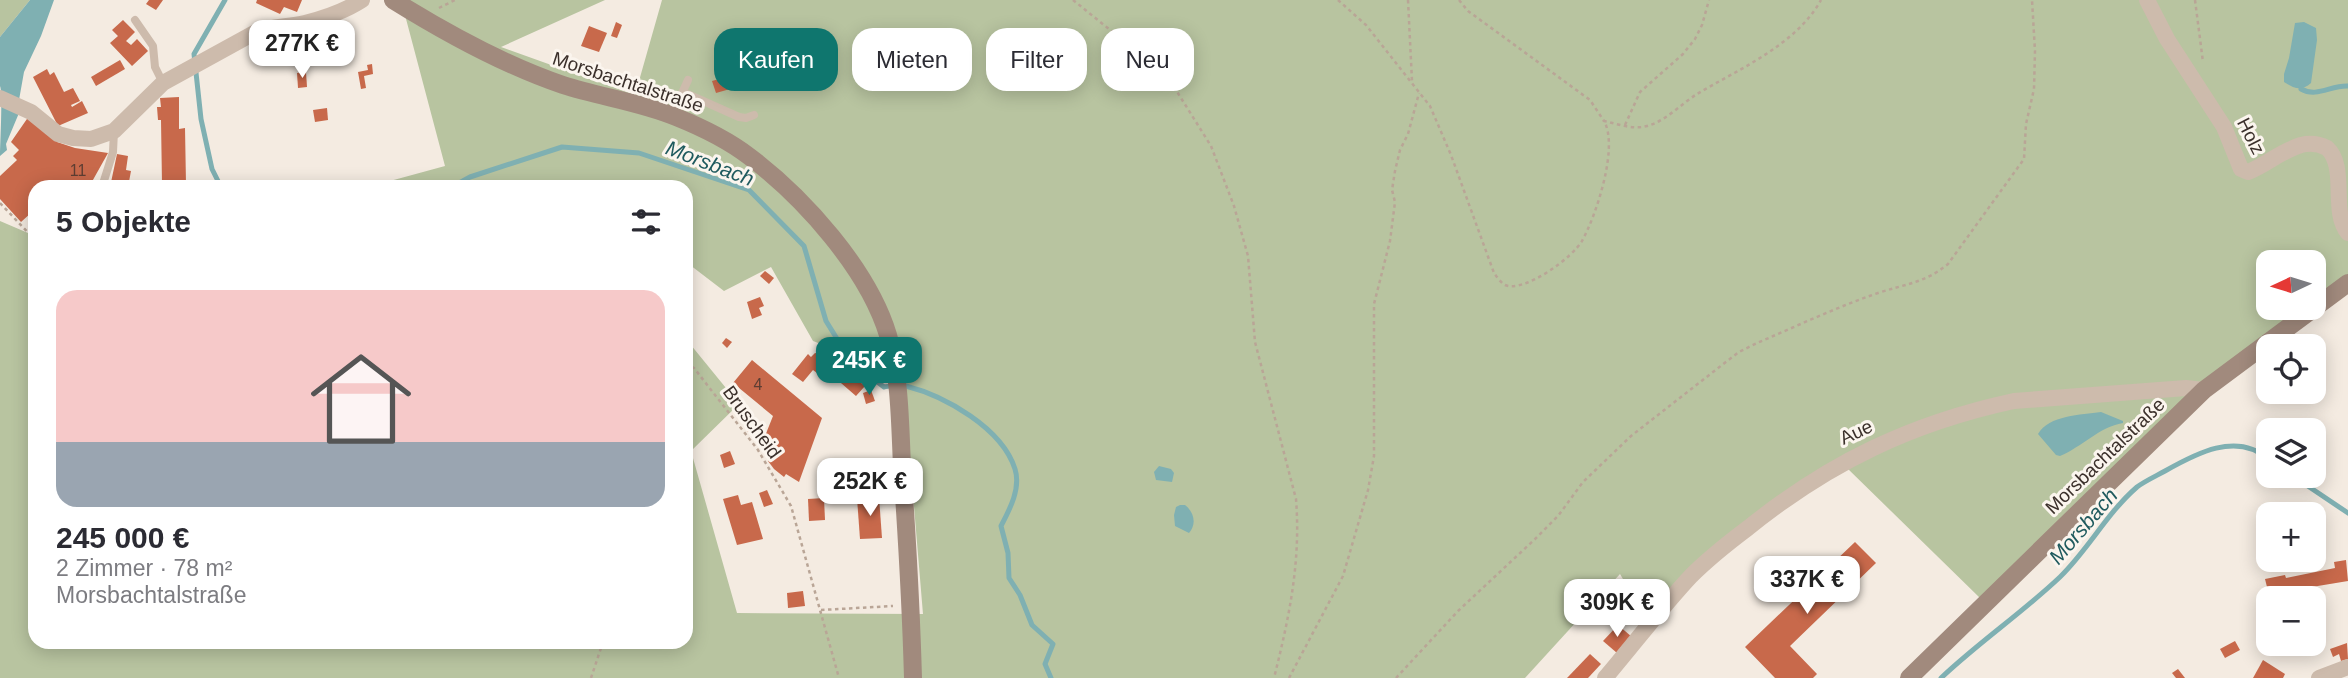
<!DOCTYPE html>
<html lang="de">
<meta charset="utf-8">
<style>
:root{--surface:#fff;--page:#f7f7f7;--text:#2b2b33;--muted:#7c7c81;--line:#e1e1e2;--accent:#0f766e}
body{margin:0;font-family:Arial,sans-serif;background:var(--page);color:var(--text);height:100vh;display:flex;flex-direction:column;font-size:26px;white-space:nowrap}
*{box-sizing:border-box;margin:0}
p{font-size:23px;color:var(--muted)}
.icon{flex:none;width:38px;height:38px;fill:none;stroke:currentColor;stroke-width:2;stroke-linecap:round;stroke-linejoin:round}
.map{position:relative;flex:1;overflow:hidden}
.details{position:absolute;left:28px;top:180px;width:665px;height:469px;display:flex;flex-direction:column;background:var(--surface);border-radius:21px;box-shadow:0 4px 18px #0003}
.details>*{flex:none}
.hud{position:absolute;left:714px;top:28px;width:665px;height:63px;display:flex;gap:14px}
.needle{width:46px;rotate:266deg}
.controls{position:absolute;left:2256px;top:250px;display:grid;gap:14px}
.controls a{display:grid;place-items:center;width:70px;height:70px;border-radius:14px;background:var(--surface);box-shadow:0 4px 18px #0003;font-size:35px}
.price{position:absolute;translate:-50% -60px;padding:0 16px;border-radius:14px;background:#fff;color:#222;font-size:23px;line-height:46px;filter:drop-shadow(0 2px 4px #0008)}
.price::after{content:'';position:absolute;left:50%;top:42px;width:21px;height:16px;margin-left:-10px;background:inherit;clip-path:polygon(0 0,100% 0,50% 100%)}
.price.active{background:var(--accent);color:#fff}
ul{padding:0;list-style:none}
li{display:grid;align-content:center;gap:14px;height:371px;padding:0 28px}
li+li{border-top:2px solid var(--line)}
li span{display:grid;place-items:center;height:217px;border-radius:21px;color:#555}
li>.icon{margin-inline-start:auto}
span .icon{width:126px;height:126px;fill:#fffc;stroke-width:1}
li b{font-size:30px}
h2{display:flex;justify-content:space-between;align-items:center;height:84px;padding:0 28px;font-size:30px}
.tag{padding:0 24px;border-radius:21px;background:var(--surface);box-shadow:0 4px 18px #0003;font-size:24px;line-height:63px}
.tag.active{background:var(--accent);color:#fff}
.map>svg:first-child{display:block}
.green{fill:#b8c4a0}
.water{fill:#7fb0b2}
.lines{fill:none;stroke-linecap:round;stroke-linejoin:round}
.stream{stroke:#7fb0b2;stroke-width:5}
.building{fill:#c8694b}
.path{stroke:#b9a596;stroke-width:2.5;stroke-dasharray:3.5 3.5;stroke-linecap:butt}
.service{stroke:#cdbbac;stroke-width:8}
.minor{stroke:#cdbbac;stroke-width:16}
.secondary{stroke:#a18a7d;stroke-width:18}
.labels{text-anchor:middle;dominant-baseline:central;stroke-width:6;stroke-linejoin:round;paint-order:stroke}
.number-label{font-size:16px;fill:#5e3e33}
.street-label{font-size:19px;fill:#3b302b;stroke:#fbf5ee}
.water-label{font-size:21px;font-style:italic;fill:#1f5a5e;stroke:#fbf5ee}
</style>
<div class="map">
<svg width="2348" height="678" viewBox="0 0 2348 678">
<rect width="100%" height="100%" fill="#f4ebe1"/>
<g class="green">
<path d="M 0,0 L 30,0 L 0,37 Z"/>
<path d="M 401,0 L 605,0 L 501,47 L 635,95 L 662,0 L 2348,0 L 2348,279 L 2314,304 L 2314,262 L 2268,262 L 2268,308 L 2307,308 L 1980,598 L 1847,468 L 1767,508 L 1649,623 L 1620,574 L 1525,678 L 0,678 L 0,221 L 35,236 L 35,642 L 686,642 L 686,339 L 739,404 L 691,451 L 737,613 L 923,614 L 903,375 L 813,341 L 771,267 L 724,291 L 690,265 L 686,270 L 686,187 L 368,187 L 445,166 Z"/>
</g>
<g class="water">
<path d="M 30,0 L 54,0 L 41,36 L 24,72 L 19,100 L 19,113 L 6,144 L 7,150 L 0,156 C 0,145 3,92 0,86 L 0,37 Z"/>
<path d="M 2304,22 L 2316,28 L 2317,40 L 2311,83 C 2301,92 2294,88 2284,82 L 2284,74 L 2289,58 L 2295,23 Z"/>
<path d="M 2101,412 L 2123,421 L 2123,423 C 2099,427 2082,447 2060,456 L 2056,455 L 2038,434 C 2049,415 2081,415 2101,412 Z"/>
<path d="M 1159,466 L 1171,469 L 1174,473 L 1172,482 L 1156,480 L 1154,472 Z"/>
<path d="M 1180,505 L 1185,505 C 1194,512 1197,524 1189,533 L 1175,526 L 1174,515 L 1176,507 Z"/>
</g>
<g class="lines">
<g class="stream">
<path d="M 2301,89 C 2317,98 2331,85 2348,86"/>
<path d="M 221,187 L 212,169 L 201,119 L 194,54 L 225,0"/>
<path d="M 452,187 L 470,177 L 562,147 L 639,153 L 749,190 L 804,246 L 826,321 L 839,342 L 867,374 L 884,387 C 891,386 899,384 906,386 C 945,396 1002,428 1015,469 C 1021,488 1010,509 1001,526 L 1008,553 L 1009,578 L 1020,595 L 1032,625 L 1053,644 L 1045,664 L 1051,678"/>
<path d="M 2293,476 L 2348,513"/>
<path d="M 1941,678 C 1979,642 2022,613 2060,577 C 2088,550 2107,513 2137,487 C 2145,481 2156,476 2165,471 C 2195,454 2237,431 2268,459"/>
</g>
</g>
<g class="building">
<path d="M 149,0 L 163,0 L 156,10 L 146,4 Z"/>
<path d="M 257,0 L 302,0 L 297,12 L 284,7 L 280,14 L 256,3 Z"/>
<path d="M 123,20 L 135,32 L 126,41 L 131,45 L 137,39 L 148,51 L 132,66 L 110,43 L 118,36 L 112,30 Z"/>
<path d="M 344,22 L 345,35 L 350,34 L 352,51 L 316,55 L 312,37 L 317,36 L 315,26 Z"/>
<path d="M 616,22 L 622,25 L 617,38 L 611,36 Z"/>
<path d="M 589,26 L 607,33 L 599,52 L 581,46 Z"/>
<path d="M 287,31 L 298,40 L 289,51 L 278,41 Z"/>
<path d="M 120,60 L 125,69 L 96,86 L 91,77 Z"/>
<path d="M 372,64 L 373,74 L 364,76 L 366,88 L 361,89 L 358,72 L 368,70 L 367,65 Z"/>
<path d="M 47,69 L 50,75 L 54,72 L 64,92 L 73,88 L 80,101 L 71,105 L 72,107 L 82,101 L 88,113 L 58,126 L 33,77 Z"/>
<path d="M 306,72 L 307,87 L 298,88 L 297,73 Z"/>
<path d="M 726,77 L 730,89 L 716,93 L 712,81 Z"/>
<path d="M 179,97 L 179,129 L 185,128 L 186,184 L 162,184 L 161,120 L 158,120 L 157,107 L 161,107 L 160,98 Z"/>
<path d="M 327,108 L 328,120 L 315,122 L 313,110 Z"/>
<path d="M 29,116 L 58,141 L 57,142 L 75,148 L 108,153 L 89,187 L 35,187 L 35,215 L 32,212 L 21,222 L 0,199 L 0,176 L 17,160 L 13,156 L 19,150 L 11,142 Z"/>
<path d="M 117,154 L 128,156 L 126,170 L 131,171 L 128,187 L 110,187 Z"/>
<path d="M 765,271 L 774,278 L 769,284 L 760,276 Z"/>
<path d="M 760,297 L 764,306 L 759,308 L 762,315 L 752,319 L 747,302 Z"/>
<path d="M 726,338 L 732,342 L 727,348 L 722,343 Z"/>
<path d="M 815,353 L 826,355 L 865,386 L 856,396 L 834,377 L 829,382 L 813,370 L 803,382 L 792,374 L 808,354 L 811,357 Z"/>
<path d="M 752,360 L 822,418 L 799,482 L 786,474 L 784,477 L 774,469 L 768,461 L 772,450 L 761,446 L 773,416 L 733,383 Z"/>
<path d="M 871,390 L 875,401 L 866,404 L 863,393 Z"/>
<path d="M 750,418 L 755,429 L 748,432 L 744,421 Z"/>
<path d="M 730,451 L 735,464 L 724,468 L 720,455 Z"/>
<path d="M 767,490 L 773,504 L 764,507 L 759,493 Z"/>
<path d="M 738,495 L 741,505 L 752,502 L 763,539 L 737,545 L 723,499 Z"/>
<path d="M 879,497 L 882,538 L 860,539 L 857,498 Z"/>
<path d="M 824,498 L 825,520 L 809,521 L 808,499 Z"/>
<path d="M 1855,542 L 1876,563 L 1790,646 L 1817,674 L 1813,678 L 1775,678 L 1745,647 Z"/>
<path d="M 2284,560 L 2292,560 L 2295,570 L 2286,572 Z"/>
<path d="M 2346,560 L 2348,581 L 2281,592 L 2282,598 L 2266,598 L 2266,596 L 2269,595 L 2265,579 L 2285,575 L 2286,578 L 2335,568 L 2334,562 Z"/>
<path d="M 803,591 L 805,606 L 788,608 L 787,593 Z"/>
<path d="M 1618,625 L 1632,637 L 1617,653 L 1603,641 Z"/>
<path d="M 2235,641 L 2240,650 L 2225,658 L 2220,649 Z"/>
<path d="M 2347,643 L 2348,659 L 2341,661 L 2339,654 L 2333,657 L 2330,649 Z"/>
<path d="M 1590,654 L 1601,664 L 1588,678 L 1567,678 Z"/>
<path d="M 2263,660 L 2285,674 L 2283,678 L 2253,678 Z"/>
<path d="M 2178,669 L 2185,678 L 2176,678 L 2172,673 Z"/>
</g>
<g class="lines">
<g class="path">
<path d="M 1073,0 L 1135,50 L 1176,90 L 1211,146 L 1234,206 L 1248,256 L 1255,342 L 1296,499 C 1301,562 1289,618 1274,678"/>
<path d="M 1338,0 L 1366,25 L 1430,106 L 1451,155 L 1494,273 C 1497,277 1501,283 1505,285 C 1525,293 1573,257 1582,241 C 1596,216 1619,147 1604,121 C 1618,124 1633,130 1647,126 C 1666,121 1681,104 1697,94 C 1739,69 1796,45 1821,0"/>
<path d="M 1408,0 L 1412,81"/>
<path d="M 1459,0 L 1468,11 L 1590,100 L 1604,121"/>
<path d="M 2195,0 L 2203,62"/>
<path d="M 439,8 L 455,0"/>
<path d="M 1625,125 L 1640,92 L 1683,54 L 1695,39 L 1702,25 L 1709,0"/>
<path d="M 0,203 L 35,240"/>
<path d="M 686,363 L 694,368 L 758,450 L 791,506 L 839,678"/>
<path d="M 821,610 L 893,606"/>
<path d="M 591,678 L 603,642"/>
<path d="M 1289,678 L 1343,576 L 1368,490 L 1374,456 L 1374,304 L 1390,241 L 1395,202 L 1392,190 L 1395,171 L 1400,150 L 1408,134 L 1419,93"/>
<path d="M 1396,678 L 1458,611 L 1534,540 L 1558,516 L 1583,482 L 1631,436 L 1722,365 L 1739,352 L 1757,343 C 1797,326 1837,307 1878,293 C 1905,284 1925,283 1948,264 L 2024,159 L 2026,124 L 2034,89 L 2035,51 L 2032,0"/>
</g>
<g class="service">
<path d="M 135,20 L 153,46 L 155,67 L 163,83"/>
<path d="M 683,92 L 739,117 L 746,118 L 754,115"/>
<path d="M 672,115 L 688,80"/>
<path d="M 102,187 L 113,152 L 114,131"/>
</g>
<g class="minor">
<path d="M 2147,0 L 2167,39 L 2224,127 L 2241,169 L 2248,172 C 2266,165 2281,151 2301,145 C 2309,143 2319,144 2327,148 C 2348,167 2330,212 2348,233"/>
<path d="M 0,98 L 31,112 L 58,134 L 73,138 L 91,139 L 114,131 L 163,83 L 256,32 C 272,26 289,27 305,23 C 325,18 345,11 362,0"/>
<path d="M 1605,678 C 1634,644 1661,608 1691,576 C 1709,558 1728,543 1748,528 C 1830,462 1912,423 2014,401 L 2186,388 L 2204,390"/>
<path d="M 2319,678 L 2348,667"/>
</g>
<g class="secondary">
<path d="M 393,0 C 446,33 504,65 563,85 C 600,97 640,102 676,117 C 701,127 728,140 750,157 C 804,198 868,269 888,335 C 900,376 900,424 902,466 C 907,537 911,607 913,678"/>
<path d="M 1909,678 L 2204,390 L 2348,283"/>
</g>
</g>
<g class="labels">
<g class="number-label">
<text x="78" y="170">11</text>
<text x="758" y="384">4</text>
</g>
<g class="street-label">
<text transform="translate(628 82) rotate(18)">Morsbachtalstraße</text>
<text transform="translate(2251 136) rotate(63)">Holz</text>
<text transform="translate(752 422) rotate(54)">Bruscheid</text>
<text transform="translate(1856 432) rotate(-25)">Aue</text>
<text transform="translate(2105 456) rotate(-44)">Morsbachtalstraße</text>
</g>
<g class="water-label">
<text transform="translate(710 163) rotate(21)">Morsbach</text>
<text transform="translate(2083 526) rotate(-49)">Morsbach</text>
</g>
</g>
</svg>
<div class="controls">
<a><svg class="needle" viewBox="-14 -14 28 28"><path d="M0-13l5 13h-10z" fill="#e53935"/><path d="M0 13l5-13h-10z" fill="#7c7c81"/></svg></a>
<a><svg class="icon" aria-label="locate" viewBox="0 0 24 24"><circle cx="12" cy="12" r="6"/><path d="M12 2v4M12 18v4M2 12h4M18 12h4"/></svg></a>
<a><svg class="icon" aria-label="layers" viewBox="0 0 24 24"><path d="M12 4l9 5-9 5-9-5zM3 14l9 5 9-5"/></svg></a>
<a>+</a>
<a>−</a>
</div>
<b class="price" style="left:302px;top:80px">277K €</b>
<b class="price active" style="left:869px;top:397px">245K €</b>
<b class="price" style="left:870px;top:518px">252K €</b>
<b class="price" style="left:1807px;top:616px">337K €</b>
<b class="price" style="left:1617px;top:639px">309K €</b>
<div class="hud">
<a class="tag active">Kaufen</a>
<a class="tag">Mieten</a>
<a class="tag">Filter</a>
<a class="tag">Neu</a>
</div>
<section class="details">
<h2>5 Objekte<svg class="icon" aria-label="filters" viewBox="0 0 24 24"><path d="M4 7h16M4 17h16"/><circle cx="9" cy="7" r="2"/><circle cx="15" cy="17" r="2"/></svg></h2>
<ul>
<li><span style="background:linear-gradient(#f6c9c9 70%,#9aa5b1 0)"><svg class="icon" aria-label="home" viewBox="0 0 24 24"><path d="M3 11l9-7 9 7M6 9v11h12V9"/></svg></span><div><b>245 000 €</b><p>2 Zimmer · 78 m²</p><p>Morsbachtalstraße</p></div></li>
</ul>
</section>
</div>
